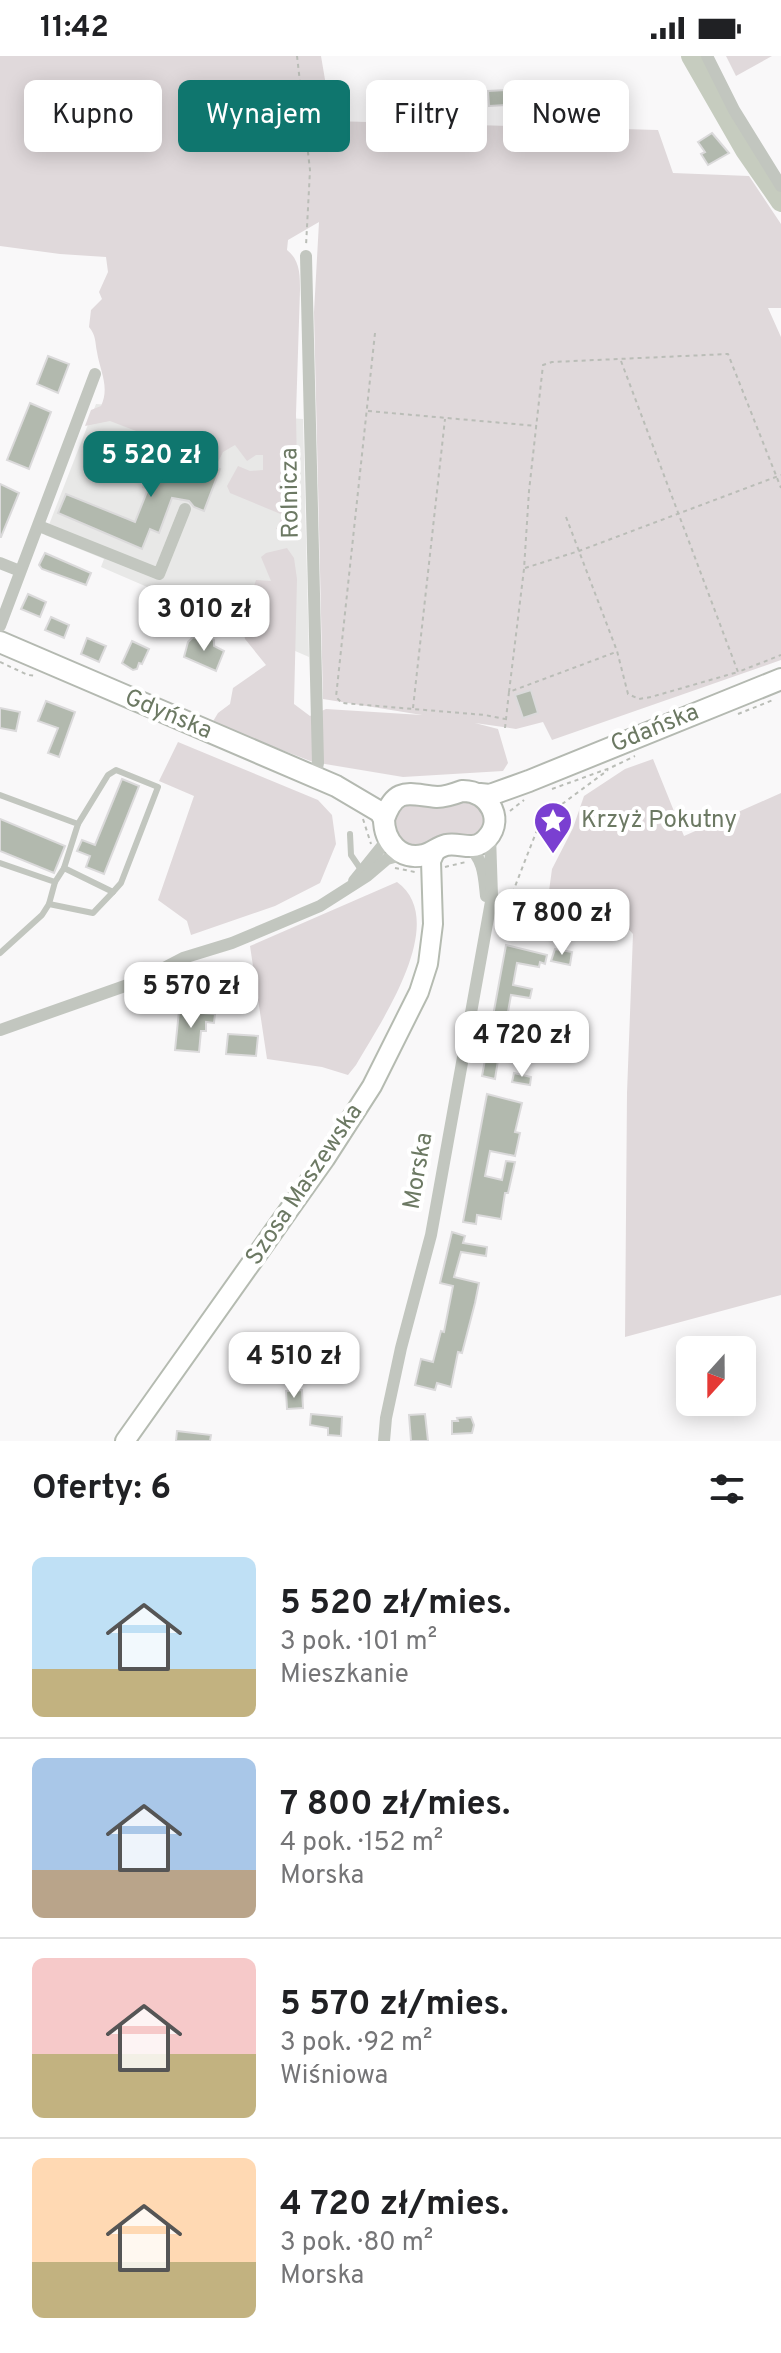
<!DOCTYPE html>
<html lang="pl">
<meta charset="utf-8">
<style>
:root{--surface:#fff;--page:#f2f2f2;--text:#202124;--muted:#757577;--line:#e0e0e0;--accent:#0f766e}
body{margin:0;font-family:Overpass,sans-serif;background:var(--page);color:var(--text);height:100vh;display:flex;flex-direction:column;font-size:30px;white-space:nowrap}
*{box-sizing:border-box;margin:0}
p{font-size:26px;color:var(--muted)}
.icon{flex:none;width:44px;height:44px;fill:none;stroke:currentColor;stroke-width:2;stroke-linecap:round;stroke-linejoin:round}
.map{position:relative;height:1385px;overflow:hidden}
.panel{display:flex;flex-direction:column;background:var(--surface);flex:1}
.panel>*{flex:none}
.banner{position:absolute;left:24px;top:24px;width:734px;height:72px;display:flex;gap:16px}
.needle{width:52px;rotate:201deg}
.fabs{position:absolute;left:676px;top:1280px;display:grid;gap:16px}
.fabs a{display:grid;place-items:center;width:80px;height:80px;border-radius:12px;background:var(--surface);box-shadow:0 4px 20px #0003;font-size:40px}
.price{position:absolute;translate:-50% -68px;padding:0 18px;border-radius:16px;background:#fff;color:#222;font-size:26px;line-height:52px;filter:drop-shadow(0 2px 4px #0008)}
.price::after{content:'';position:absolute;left:50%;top:48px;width:24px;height:18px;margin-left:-12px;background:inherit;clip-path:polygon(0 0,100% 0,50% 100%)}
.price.selected{background:var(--accent);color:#fff}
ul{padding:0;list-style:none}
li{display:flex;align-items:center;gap:24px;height:200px;padding:0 32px}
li+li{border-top:2px solid var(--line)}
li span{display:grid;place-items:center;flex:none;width:224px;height:160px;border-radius:12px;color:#555}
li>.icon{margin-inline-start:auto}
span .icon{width:96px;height:96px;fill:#fffc;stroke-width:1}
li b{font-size:34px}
h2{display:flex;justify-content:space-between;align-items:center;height:96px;padding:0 32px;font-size:34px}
.chip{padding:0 28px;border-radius:12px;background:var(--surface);box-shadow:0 4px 20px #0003;font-size:28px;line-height:72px}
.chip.selected{background:var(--accent);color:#fff}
.status{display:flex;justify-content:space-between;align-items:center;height:56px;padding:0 40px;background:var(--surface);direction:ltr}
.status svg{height:22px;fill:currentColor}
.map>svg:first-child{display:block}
.built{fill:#e8e8e7}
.green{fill:#e0d9db}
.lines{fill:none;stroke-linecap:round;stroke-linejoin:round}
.river{stroke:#c6ccbf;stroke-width:20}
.building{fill:#b2b9ae;stroke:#dbdadb;stroke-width:2}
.secondary-casing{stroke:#b5bbb1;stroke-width:22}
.primary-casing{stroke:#b4b9b1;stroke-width:24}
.path{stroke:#babdb7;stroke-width:2;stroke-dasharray:4 4;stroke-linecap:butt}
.lane{stroke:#c2c6bf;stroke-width:6}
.street{stroke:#c2c6bf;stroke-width:12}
.secondary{stroke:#fff;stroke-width:18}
.primary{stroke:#fff;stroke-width:20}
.labels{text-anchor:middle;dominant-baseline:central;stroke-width:8;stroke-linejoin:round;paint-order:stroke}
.street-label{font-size:24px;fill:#6c7963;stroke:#fff}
.poi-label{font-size:24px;fill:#6c7963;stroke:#fff;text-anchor:start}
</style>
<div class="status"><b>11:42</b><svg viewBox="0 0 49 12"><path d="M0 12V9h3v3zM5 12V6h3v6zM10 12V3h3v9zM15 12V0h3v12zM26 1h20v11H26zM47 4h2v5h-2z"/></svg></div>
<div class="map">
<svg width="781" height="1385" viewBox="0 0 781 1385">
<rect width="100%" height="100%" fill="#f9f8f9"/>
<path class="built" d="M 96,348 L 303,363 L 309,601 L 101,511 L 104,503 L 45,479 Z"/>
<g class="green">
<path d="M 0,0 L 321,0 L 332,65 L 658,74 L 673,117 L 749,120 L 781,168 L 781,252 L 768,252 L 781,281 L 781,604 L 552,684 L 543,666 L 516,673 L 475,667 L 498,673 L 508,707 L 503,715 L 403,721 L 313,706 L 212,667 L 218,657 L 230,648 L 233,632 L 266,609 L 245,583 L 242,567 L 256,524 L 271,525 L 261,501 L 266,497 L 287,492 L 294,502 L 297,523 L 294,648 L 310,660 L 326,653 L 422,659 L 323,643 L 314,256 L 319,166 L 288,184 L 287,194 C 300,204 300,219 300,234 L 296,358 L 298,469 L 293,479 L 276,473 L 283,459 L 230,437 L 227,430 L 238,410 L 250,415 L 263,414 L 263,399 L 256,399 L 247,405 L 235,389 L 223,396 L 218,406 L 168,386 L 159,377 L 136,375 L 110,365 L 85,370 L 91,354 L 101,350 C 110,331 100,315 97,296 C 95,286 96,279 89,271 L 91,254 L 102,243 L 99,236 L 108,216 L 106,201 L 60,198 L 0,190 Z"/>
<path d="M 726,0 L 772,0 L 736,20 Z"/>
<path d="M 178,686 L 318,744 L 332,759 L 336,788 L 320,827 L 275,850 L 191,879 L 187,865 L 158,844 L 194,740 L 159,725 Z"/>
<path d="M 653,703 L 684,780 L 781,737 L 781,1239 L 625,1281 L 627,1037 L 633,878 L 619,863 L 567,845 L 549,835 L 552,813 L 573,772 L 584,740 L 625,713 Z"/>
<path d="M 474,743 L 488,761 L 480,779 L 422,792 L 406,790 L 393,776 L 395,756 L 407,746 Z"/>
<path d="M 397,826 C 451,865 380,967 356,1009 L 348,1019 L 322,1011 L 267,1003 L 250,890 Z"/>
</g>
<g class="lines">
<path class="river" d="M 691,0 L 745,94 L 781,146"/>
</g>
<g class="building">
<path d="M 506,34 L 506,49 L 489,50 L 488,35 Z"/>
<path d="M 712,77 L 729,97 L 708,109 L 701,98 L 705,96 L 698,86 Z"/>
<path d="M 48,300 L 69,308 L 58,337 L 37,328 Z"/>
<path d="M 30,347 L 51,356 L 29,413 L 7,404 Z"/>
<path d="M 165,391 L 220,413 L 204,455 L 194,451 L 189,445 L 172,442 L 159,477 L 150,473 L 142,493 L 58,457 L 66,438 L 135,466 L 148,433 L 143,431 L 149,417 L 154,419 Z"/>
<path d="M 0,428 L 19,437 L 1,481 L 0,481 Z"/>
<path d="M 45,497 L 91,517 L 86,529 L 42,513 L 39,509 Z"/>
<path d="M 28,538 L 46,546 L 40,561 L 21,553 Z"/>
<path d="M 51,561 L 69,569 L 64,582 L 45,574 Z"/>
<path d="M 193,581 L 203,585 L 209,582 L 214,584 L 214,590 L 224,595 L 216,615 L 184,601 L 188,586 Z"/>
<path d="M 87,582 L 106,590 L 99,606 L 81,598 Z"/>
<path d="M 132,585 L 149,593 L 142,608 L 139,607 L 137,613 L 133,614 L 122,607 Z"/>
<path d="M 531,634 L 538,657 L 523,662 L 515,639 Z"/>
<path d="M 46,645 L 75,656 L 59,701 L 48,697 L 58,672 L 38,665 Z"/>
<path d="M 0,652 L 20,656 L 16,675 L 0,672 Z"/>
<path d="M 122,723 L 139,730 L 104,818 L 86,811 L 90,800 L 77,795 L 82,784 L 95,789 Z"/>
<path d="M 0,763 L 65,790 L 54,817 L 0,795 Z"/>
<path d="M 506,889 L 547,899 L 545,908 L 540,906 L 539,911 L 517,907 L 513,929 L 532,933 L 530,942 L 511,939 L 508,956 L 514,957 L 513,962 L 534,966 L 529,980 L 536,982 L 531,1003 L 499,998 L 495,1023 L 482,1020 Z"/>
<path d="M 555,893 L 572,896 L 570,909 L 551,905 Z"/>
<path d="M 183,919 L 187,928 L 168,935 L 164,925 Z"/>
<path d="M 179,955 L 215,958 L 214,967 L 206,966 L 206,975 L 201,975 L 199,996 L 175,994 Z"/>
<path d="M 228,978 L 258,980 L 256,1000 L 226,998 Z"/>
<path d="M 514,1017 L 531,1021 L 530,1029 L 512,1026 Z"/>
<path d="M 487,1038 L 522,1047 L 515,1076 L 520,1077 L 515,1100 L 490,1095 L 485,1120 L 502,1124 L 506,1105 L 515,1106 L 508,1137 L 505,1137 L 501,1163 L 477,1159 L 476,1168 L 463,1166 Z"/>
<path d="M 452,1176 L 465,1180 L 463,1187 L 487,1191 L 486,1200 L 461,1196 L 454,1221 L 479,1227 L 475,1247 L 462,1297 L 458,1296 L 451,1331 L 437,1327 L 435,1334 L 415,1329 L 421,1303 L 433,1306 L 441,1275 L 444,1276 L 453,1230 L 440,1227 Z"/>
<path d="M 302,1334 L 303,1352 L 287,1353 L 286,1335 Z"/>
<path d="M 311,1358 L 342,1361 L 341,1380 L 328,1379 L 328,1372 L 310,1369 Z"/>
<path d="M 425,1358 L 428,1385 L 411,1385 L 409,1359 Z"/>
<path d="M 471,1361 L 474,1369 L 472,1377 L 452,1378 L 452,1365 L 458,1365 L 457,1362 Z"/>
<path d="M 177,1375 L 211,1379 L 210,1385 L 176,1385 Z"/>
</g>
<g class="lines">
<g class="secondary-casing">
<path id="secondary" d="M 125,1385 L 325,1103 L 372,1030 L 419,936 L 428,908 L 433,868 L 431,805 L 436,794"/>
</g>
<g class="primary-casing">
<g id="primary">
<path d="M 0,586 L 336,730 L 380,756 L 384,763"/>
<path d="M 462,735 C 490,734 507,767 483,786 C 471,795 459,786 446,789 C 438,791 432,797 424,799 C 400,805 384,785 384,763 C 396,729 410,739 437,741 C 446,741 454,738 462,735 Z"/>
<path d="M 480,738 L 490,739 L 529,725 L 781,623"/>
</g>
</g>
<g class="path">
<path d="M 297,0 L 310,114 L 306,190"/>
<path d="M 375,277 L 336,641 L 342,647 L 485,659 L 505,663"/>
<path d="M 621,305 L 738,616 L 781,599"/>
<path d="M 368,355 L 537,370"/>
<path d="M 566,461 L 617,595 L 628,638 L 639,643 L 651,641 L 738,616"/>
<path d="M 525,512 L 579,495 L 781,419"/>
<path d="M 0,606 L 28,619 L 37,620"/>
<path d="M 509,636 L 524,513 L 529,435 L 543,309 L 552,306 L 728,298 L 781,432"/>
<path d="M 413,652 L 445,363"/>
<path d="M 738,658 L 773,644"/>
<path d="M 505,672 L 509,636 L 616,596"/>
<path d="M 552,733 L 610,712 L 635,700"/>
<path d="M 510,755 L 524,744"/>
<path d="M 363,763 L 371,788"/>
<path d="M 445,811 L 466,806"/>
<path d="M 395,812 L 415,816"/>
<path d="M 498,874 L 537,774 L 546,760 L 608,714"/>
</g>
<g class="lane">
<path d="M 0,739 L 78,768 L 64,812"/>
<path d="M 78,768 L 108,719 L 116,714 L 158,731 L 121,827 L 113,836"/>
<path d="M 350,778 L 351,799 L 362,815"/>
<path d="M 0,807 L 55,826 L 49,848 L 42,859 L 0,897"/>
<path d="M 49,848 L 93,857 L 113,836 L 64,812 L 55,826"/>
</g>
<g class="street">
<path d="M 707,0 L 734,54 L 781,130"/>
<path d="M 306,200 L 318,707 L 315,721"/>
<path d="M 39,470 L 159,518 L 185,453"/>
<path d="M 0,507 L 20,515"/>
<path d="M 0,570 L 95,318"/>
<path d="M 468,790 C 484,803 484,822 486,840"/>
<path d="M 354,825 L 383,789 L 386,778"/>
<path d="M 0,974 L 139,925 L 183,902 L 232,887 L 320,850 L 367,820 L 387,803 L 405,798"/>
<path d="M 384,1385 L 386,1362 L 401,1292 L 431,1179 L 492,840 L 490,780"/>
</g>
<use href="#secondary" class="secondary"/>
<use href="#primary" class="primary"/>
</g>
<defs>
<g id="sight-pin" transform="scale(2)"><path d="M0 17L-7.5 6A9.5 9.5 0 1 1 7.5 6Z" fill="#7a3fd1" stroke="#fff"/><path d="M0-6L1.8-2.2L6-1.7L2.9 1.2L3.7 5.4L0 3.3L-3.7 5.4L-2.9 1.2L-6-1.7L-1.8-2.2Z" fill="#fff"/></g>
</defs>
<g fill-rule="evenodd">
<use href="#sight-pin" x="553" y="765"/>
</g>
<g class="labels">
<g class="street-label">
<text transform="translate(291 437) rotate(-91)">Rolnicza</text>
<text transform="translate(168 659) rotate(23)">Gdyńska</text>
<text transform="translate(655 673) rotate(-22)">Gdańska</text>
<text transform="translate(419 1115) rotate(-80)">Morska</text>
<text transform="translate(305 1129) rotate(-56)">Szosa Maszewska</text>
</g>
<g class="poi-label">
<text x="581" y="765">Krzyż Pokutny</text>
</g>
</g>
</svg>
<div class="fabs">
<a><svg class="needle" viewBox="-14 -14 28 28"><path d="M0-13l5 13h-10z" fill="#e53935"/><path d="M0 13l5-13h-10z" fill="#757577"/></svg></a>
</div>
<b class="price selected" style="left:151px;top:443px">5 520 zł</b>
<b class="price" style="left:204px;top:597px">3 010 zł</b>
<b class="price" style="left:562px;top:901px">7 800 zł</b>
<b class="price" style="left:191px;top:974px">5 570 zł</b>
<b class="price" style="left:522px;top:1023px">4 720 zł</b>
<b class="price" style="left:294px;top:1344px">4 510 zł</b>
<div class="banner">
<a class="chip">Kupno</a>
<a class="chip selected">Wynajem</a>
<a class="chip">Filtry</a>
<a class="chip">Nowe</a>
</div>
</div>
<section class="panel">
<h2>Oferty: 6<svg class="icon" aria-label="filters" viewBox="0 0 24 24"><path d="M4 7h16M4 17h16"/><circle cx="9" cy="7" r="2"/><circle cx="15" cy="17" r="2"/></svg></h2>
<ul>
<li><span style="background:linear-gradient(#bfe0f5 70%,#c2b280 0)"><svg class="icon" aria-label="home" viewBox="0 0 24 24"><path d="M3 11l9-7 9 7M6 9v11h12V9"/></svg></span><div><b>5 520 zł/mies.</b><p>3 pok. · 101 m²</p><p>Mieszkanie</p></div></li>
<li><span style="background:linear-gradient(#a9c7e8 70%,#b9a48a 0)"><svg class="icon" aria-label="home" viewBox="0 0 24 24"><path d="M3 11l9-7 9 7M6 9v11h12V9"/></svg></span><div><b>7 800 zł/mies.</b><p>4 pok. · 152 m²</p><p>Morska</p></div></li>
<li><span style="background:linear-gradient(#f6c9c9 60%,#c2b280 0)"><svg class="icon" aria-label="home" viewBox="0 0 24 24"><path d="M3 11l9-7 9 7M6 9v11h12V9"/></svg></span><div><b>5 570 zł/mies.</b><p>3 pok. · 92 m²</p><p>Wiśniowa</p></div></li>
<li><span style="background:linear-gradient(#ffd9b3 65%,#c2b280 0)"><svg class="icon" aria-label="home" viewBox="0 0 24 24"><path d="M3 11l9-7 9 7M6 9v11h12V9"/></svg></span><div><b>4 720 zł/mies.</b><p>3 pok. · 80 m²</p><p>Morska</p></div></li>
</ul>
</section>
